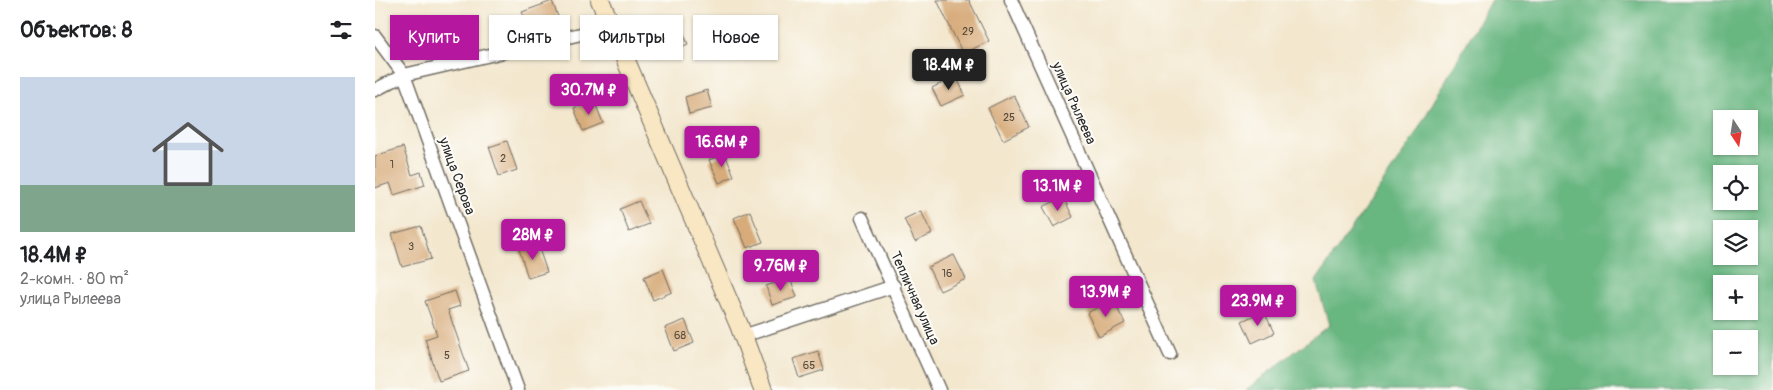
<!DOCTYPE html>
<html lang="ru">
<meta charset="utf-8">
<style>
:root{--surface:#fff;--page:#f6f6f6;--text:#202124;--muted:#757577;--accent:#b5179e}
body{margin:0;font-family:Pangolin,sans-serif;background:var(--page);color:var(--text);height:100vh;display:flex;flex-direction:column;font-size:19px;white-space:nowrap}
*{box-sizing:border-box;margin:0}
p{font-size:16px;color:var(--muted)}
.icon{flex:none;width:28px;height:28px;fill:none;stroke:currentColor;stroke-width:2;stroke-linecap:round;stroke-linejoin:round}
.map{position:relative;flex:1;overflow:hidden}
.side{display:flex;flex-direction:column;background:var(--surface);width:375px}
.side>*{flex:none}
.hud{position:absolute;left:15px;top:15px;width:475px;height:45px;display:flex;gap:10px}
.needle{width:32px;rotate:168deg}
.controls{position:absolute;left:1338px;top:110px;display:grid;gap:10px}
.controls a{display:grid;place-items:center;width:45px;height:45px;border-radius:0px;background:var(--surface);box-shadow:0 1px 4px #0004;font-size:25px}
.price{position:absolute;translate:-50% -42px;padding:0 11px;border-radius:5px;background:var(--accent);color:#fff;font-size:16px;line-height:32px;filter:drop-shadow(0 1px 2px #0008)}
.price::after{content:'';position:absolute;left:50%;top:30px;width:15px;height:11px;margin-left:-8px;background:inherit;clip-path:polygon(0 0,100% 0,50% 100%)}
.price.selected{background:#222;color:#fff}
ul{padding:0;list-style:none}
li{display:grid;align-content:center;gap:10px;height:265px;padding:0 20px}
li span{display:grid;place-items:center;height:155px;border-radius:0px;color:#555}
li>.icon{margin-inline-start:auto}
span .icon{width:90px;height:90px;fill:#fffc;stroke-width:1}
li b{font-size:21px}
h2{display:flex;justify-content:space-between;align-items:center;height:60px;padding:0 20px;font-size:21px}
.tag{padding:0 18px;border-radius:0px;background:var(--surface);box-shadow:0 1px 4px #0004;font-size:18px;line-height:45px}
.tag.selected{background:var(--accent);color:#fff}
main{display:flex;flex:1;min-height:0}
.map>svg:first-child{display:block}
.forest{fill:#67b680;stroke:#497056;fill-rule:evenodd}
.building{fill:#d7ab7a}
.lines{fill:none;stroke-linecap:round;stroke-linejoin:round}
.street-casing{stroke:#716d64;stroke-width:15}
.secondary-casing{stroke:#716d64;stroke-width:20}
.street{stroke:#fff;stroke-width:12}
.secondary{stroke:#f9e7c3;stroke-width:18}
.labels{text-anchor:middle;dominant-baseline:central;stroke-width:4;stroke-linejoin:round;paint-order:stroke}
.number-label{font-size:11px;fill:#564b3f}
.street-label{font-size:14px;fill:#2b2b2b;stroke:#fdfcf7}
</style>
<main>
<section class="side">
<h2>Объектов: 8<svg class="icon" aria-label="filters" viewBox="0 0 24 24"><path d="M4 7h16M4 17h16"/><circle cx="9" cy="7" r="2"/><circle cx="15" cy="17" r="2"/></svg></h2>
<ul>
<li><span style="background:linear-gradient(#c9d6e8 70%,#7fa58c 0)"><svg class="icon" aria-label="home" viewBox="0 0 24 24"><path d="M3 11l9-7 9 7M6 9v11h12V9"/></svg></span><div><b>18.4M ₽</b><p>2-комн. · 80 m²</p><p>улица Рылеева</p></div></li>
</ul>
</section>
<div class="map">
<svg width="1398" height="390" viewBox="0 0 1398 390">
<rect width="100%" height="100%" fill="#fdfcf7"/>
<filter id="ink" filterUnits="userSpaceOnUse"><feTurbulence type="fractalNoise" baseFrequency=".02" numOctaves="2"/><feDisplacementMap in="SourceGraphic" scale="10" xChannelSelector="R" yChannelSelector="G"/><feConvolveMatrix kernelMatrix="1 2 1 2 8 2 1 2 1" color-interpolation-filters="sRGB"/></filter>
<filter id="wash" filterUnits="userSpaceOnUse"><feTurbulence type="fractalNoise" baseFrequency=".0096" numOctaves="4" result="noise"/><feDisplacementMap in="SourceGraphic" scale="20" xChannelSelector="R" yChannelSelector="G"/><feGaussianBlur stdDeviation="1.12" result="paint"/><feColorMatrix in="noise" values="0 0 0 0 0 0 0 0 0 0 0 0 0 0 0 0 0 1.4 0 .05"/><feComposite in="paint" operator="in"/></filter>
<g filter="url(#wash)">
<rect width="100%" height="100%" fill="#f3e7ce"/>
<path class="forest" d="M 1116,0 L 1398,0 L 1398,390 L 871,390 L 954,325 L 941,281 L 1037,140 ZM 1346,119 L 1374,119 L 1374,146 L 1346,146 ZM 1346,174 L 1374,174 L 1374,201 L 1346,201 ZM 1346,229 L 1374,229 L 1374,256 L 1346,256 ZM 1346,284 L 1374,284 L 1374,311 L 1346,311 ZM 1346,339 L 1374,339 L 1374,366 L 1346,366 Z"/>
<g id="blocks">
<g class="building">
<path d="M 562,0 L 594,0 L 614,41 L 588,54 Z"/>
<path d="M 177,1 L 184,19 L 144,34 L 140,22 L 150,18 L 147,12 Z"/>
<path d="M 306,27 L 313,44 L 292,53 L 285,37 Z"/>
<path d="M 581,76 L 590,95 L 566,106 L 557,88 Z"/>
<path d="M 332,90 L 337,108 L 314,114 L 310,97 Z"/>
<path d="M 639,95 L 654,127 L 628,140 L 613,108 Z"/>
<path d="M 219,100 L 228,123 L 208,131 L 199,108 Z"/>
<path d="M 132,141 L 142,170 L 124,176 L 114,147 Z"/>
<path d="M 28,147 L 37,175 L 46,172 L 50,185 L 19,195 L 15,183 L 0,188 L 0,156 Z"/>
<path d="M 350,154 L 359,176 L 344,183 L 334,160 Z"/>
<path d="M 688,197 L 698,217 L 679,227 L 668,207 Z"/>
<path d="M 264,201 L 274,224 L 254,232 L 245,209 Z"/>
<path d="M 375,211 L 388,242 L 372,248 L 359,218 Z"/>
<path d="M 546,211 L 557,234 L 540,242 L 529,219 Z"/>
<path d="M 46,226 L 56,259 L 27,267 L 17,234 Z"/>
<path d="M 162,243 L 172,272 L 153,278 L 144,249 Z"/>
<path d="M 579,255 L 591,279 L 565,291 L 553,267 Z"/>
<path d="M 288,269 L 297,292 L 278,300 L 269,277 Z"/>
<path d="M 415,278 L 422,297 L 397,305 L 391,286 Z"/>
<path d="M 80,291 L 85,306 L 73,310 L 94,371 L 64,381 L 50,339 L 62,335 L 50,301 Z"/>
<path d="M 738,300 L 750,323 L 724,337 L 712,313 Z"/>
<path d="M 889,311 L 899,333 L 877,343 L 867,321 Z"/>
<path d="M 310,320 L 319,343 L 299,351 L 290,328 Z"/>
<path d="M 443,351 L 449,370 L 424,378 L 418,359 Z"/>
</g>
</g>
</g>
<g filter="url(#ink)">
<use href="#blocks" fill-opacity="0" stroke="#716d64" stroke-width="1"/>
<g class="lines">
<g class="street-casing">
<g id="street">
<path d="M 636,0 L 795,354"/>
<path d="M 0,36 L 29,75 L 143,390"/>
<path d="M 0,90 L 29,75 L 236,27"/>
<path d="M 487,218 L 564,390"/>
<path d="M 368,336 L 519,286"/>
</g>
</g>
<g class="secondary-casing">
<path id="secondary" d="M 225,0 L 364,325 L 388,390"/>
</g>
<use href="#street" class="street"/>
<use href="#secondary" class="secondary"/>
</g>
</g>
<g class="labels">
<g class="number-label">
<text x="593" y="31">29</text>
<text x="634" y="117">25</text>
<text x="128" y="158">2</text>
<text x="17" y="164">1</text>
<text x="36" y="246">3</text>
<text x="572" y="273">16</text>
<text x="305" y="335">68</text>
<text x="72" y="355">5</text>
<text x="434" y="365">65</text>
</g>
<g class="street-label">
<text transform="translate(699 103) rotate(66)">улица Рылеева</text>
<text transform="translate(82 176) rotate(70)">улица Серова</text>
<text transform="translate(540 298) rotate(66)">Тепличная улица</text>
</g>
</g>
</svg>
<div class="controls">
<a><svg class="needle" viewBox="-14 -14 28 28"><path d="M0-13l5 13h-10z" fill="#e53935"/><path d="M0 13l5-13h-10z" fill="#757577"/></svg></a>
<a><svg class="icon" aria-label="locate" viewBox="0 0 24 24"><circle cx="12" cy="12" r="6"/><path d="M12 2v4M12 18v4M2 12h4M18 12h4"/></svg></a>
<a><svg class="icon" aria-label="layers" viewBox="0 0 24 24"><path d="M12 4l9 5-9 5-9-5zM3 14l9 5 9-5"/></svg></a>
<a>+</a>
<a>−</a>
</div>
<b class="price selected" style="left:574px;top:91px">18.4M ₽</b>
<b class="price" style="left:214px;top:116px">30.7M ₽</b>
<b class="price" style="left:347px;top:168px">16.6M ₽</b>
<b class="price" style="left:683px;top:212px">13.1M ₽</b>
<b class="price" style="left:158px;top:261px">28M ₽</b>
<b class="price" style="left:406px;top:292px">9.76M ₽</b>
<b class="price" style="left:731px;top:318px">13.9M ₽</b>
<b class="price" style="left:883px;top:327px">23.9M ₽</b>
<div class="hud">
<a class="tag selected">Купить</a>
<a class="tag">Снять</a>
<a class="tag">Фильтры</a>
<a class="tag">Новое</a>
</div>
</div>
</main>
